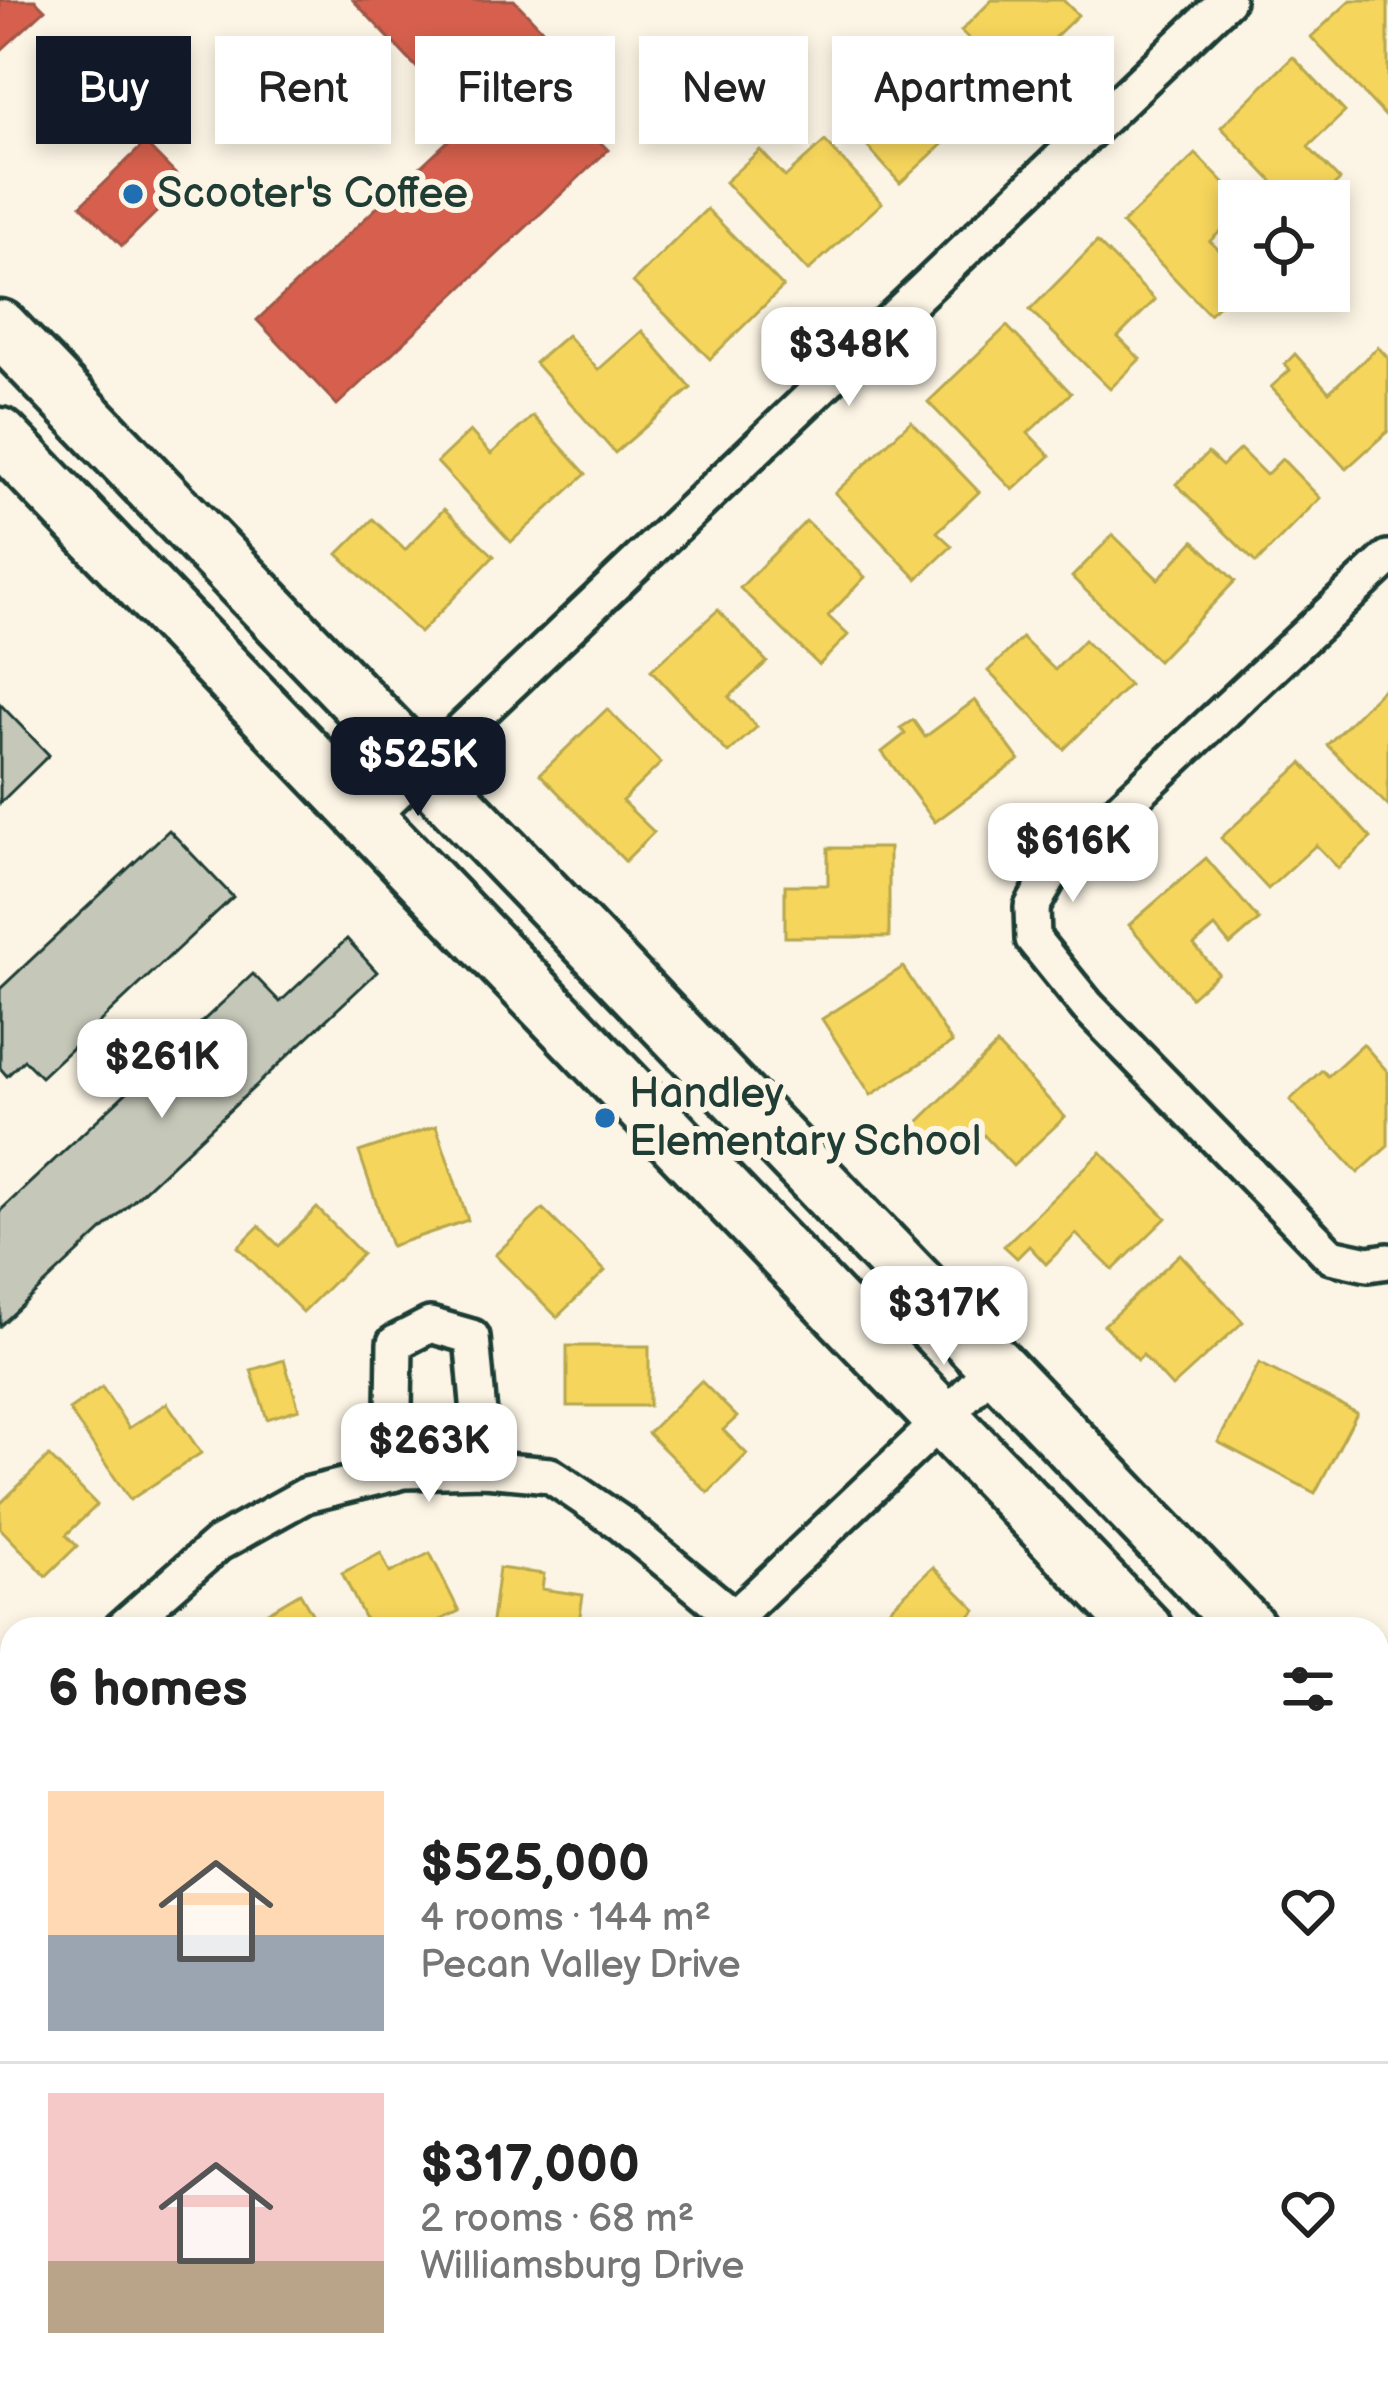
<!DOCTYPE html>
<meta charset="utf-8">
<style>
:root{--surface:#fff;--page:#f2f2f2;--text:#222;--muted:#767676;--line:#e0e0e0;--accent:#111827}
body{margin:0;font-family:"Balsamiq Sans",sans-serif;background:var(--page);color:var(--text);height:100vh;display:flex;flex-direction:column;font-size:45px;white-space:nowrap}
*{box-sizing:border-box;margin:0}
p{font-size:39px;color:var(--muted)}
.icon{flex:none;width:66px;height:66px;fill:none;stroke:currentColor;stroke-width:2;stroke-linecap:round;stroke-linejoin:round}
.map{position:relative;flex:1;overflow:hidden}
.details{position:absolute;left:0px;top:1617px;width:1389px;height:771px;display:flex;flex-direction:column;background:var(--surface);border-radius:36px 36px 0 0;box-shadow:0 6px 18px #0003}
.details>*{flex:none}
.guide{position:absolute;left:36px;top:36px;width:1317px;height:108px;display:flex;gap:24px}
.tools{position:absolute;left:1218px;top:180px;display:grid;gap:24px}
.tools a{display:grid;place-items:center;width:132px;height:132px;border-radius:0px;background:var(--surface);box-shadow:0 6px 18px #0003;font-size:60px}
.price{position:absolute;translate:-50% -102px;padding:0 27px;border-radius:24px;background:#fff;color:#222;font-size:39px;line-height:78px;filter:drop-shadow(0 3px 6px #0008)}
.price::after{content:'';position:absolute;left:50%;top:72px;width:36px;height:27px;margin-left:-18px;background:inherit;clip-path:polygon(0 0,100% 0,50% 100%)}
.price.on{background:var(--accent);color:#fff}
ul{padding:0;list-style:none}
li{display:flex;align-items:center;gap:36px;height:300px;padding:0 48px}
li+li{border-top:3px solid var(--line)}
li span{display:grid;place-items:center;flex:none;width:336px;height:240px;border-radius:0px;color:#555}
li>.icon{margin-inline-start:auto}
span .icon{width:144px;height:144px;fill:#fffc;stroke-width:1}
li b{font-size:51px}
h2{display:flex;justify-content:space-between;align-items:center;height:144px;padding:0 48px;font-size:51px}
.chip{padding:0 42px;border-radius:0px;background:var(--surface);box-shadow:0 6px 18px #0003;font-size:42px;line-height:108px}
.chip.on{background:var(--accent);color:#fff}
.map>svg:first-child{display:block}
.homes{fill:#f6d55c;stroke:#b6a750;stroke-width:3}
.shops{fill:#d6604d;stroke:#9f5646;stroke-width:3}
.building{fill:#c5c7b9;stroke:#1f3d34;stroke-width:3}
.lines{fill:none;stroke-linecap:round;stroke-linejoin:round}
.minor-casing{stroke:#1f3d34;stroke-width:42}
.primary-casing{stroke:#1f3d34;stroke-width:63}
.minor{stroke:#fcf5e5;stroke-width:33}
.primary{stroke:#fcf5e5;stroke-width:54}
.poi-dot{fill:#1f6fb2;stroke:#fcf5e5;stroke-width:4.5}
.labels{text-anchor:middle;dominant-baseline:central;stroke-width:12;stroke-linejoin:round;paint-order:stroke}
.poi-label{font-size:42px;fill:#1f3d34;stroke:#fcf5e5;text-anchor:start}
</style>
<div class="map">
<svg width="1388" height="2386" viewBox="0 0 1388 2386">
<rect width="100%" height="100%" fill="#fcf5e5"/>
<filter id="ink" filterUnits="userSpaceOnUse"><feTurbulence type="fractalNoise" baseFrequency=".00833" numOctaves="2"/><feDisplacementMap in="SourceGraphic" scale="24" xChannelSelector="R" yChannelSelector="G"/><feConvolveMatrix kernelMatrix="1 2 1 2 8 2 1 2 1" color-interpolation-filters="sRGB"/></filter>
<g filter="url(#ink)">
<g class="homes">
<path d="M 992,0 L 1063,0 L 1078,15 L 1010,80 L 961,31 Z"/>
<path d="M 1351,0 L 1388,0 L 1388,119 L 1311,37 Z"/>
<path d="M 929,48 L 983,107 L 900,183 L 839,115 L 872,85 L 880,94 Z"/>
<path d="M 1293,57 L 1345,112 L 1308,147 L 1340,180 L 1318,201 L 1291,201 L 1221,127 Z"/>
<path d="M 825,141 L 882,203 L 808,271 L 725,182 L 760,150 L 785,177 Z"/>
<path d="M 1196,154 L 1241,201 L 1239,214 L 1210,241 L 1239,271 L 1239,287 L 1209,314 L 1122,224 Z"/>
<path d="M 707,209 L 783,287 L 710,359 L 633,282 Z"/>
<path d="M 1097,242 L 1155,300 L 1118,337 L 1140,359 L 1110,389 L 1030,310 Z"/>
<path d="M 1007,326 L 1071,393 L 1028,433 L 1050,456 L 1013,490 L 928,402 Z"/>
<path d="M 642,331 L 691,388 L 615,453 L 535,363 L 567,335 L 598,370 Z"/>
<path d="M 1378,347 L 1388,358 L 1388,431 L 1346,469 L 1271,387 L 1290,370 L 1285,364 L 1295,354 L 1329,392 Z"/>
<path d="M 533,416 L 586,474 L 511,542 L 437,462 L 470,431 L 491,454 Z"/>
<path d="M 911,421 L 979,492 L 937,532 L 952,546 L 917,579 L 835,493 Z"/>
<path d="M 1240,449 L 1266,475 L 1282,459 L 1320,498 L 1256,563 L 1176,484 L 1208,453 L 1222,466 Z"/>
<path d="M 444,509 L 494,556 L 420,633 L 338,554 L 373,519 L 405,550 Z"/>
<path d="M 806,521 L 865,577 L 828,616 L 848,635 L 819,665 L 740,588 Z"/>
<path d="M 1113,535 L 1158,579 L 1194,541 L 1235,581 L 1158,661 L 1072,577 Z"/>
<path d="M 718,610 L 767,662 L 729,697 L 757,727 L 728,753 L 651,670 Z"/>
<path d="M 1022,638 L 1055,670 L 1084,640 L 1129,685 L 1064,749 L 988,671 Z"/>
<path d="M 1388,684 L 1388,806 L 1327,745 Z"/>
<path d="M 975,700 L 1019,760 L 935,822 L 882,752 L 905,734 L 900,728 L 913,720 L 925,737 Z"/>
<path d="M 607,709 L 661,763 L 622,801 L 654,832 L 625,861 L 540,774 Z"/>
<path d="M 1302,763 L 1371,838 L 1338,868 L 1316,845 L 1268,889 L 1221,838 Z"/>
<path d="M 828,848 L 889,848 L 889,937 L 785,937 L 785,885 L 828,885 Z"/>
<path d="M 1206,858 L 1259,920 L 1230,945 L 1215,927 L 1194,945 L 1218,973 L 1191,997 L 1129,925 Z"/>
<path d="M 903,967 L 952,1043 L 871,1095 L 822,1019 Z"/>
<path d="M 1363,1044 L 1388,1072 L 1388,1146 L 1358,1173 L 1290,1100 L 1322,1070 L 1328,1076 Z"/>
<path d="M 997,1045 L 1065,1117 L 1013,1166 L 976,1127 L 946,1156 L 915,1125 Z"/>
<path d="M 436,1126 L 468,1220 L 391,1246 L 359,1152 Z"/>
<path d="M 1101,1152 L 1166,1218 L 1113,1270 L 1076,1234 L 1046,1264 L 1029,1246 L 1017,1258 L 1004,1246 Z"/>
<path d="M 317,1208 L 362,1254 L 303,1312 L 238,1247 L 259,1226 L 279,1246 Z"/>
<path d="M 543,1209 L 605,1271 L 557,1317 L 495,1255 Z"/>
<path d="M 1180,1254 L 1243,1322 L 1172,1387 L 1143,1355 L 1138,1360 L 1104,1325 Z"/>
<rect x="567" y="1346" width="82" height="60"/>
<path d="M 284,1360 L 299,1409 L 267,1419 L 251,1370 Z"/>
<path d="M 1259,1363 L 1357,1413 L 1315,1493 L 1218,1442 Z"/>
<path d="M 701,1381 L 737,1417 L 723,1430 L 747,1454 L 708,1493 L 648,1433 Z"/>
<path d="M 102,1387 L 129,1428 L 167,1403 L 201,1453 L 130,1500 L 69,1410 Z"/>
<path d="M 49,1456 L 97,1505 L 66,1535 L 77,1546 L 46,1576 L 0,1528 L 0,1504 Z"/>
<path d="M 381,1553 L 390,1573 L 430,1553 L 459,1611 L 421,1629 L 370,1629 L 342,1573 Z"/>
<path d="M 933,1567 L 976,1610 L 957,1629 L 878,1629 L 873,1625 Z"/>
<path d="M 499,1568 L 544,1574 L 542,1589 L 583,1595 L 578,1629 L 491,1629 Z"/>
<path d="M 300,1593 L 321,1629 L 239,1629 Z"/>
<path d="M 12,1855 L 12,1931 L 0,1919 L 0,1861 L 3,1864 Z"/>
<path d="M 12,2214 L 12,2282 L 0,2270 L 0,2225 Z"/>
<path d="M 0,2315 L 12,2326 L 12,2351 L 0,2363 Z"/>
<path d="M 224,2376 L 334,2376 L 338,2380 L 333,2386 L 226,2386 L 220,2380 Z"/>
<path d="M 853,2376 L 898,2376 L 887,2386 L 864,2386 Z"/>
</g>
<g class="shops">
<path d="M 0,0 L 35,0 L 45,10 L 0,51 Z"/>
<path d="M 353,0 L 514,0 L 607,98 L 581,123 L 608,150 L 337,405 L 257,320 L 468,122 Z"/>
<path d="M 145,143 L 185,184 L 122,246 L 81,205 Z"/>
</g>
<g class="building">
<path d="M 0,704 L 49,755 L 0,803 Z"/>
<path d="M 169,830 L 233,897 L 41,1077 L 24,1060 L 7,1076 L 0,1068 L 0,989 Z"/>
<path d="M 347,939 L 377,972 L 0,1326 L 0,1211 L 253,974 L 280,1002 Z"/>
<path d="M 1377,2267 L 1388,2277 L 1388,2384 L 1377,2374 Z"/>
<path d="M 1254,2376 L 1351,2376 L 1361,2386 L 1251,2386 L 1248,2382 Z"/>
</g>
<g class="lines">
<g class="minor-casing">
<g id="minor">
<path d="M 1388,558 L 1050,875 L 1032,907 L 1033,939 L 1087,1006 L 1331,1256 L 1368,1264 L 1388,1261"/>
<path d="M 367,820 L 1227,0"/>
<path d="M 393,1474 L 395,1343 L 430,1325 L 472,1337 L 484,1469"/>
<path d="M 121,1629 L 218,1544 L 306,1495 L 403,1471 L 484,1469 L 550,1475 L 619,1522 L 734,1617"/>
<path d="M 722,1629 L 943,1419 L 995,1365"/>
<path d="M 0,1745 L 12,1734"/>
<path d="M 744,2376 L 753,2386"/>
<path d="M 102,2386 L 113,2376"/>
</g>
</g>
<g class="primary-casing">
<g id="primary">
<path d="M 0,328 L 1248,1629"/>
<path d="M 0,436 L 1144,1629"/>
<path d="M 1377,1764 L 1388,1775"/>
<path d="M 1377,1869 L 1388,1880"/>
</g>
</g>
<use href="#minor" class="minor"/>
<use href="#primary" class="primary"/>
</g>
</g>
<g class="poi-dot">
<circle cx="133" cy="194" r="12"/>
<circle cx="605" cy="1118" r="12"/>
</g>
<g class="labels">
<g class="poi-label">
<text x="157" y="194">Scooter's Coffee</text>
<text x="629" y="1094">Handley<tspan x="629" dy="48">Elementary School</tspan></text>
</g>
</g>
</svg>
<div class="tools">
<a><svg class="icon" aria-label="locate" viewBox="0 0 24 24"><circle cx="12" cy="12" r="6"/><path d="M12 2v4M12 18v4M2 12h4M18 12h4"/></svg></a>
</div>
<b class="price" style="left:849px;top:409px">$348K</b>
<b class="price on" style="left:418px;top:819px">$525K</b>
<b class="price" style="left:1073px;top:905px">$616K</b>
<b class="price" style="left:162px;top:1121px">$261K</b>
<b class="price" style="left:944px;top:1368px">$317K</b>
<b class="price" style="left:429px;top:1505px">$263K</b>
<div class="guide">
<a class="chip on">Buy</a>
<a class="chip">Rent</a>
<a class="chip">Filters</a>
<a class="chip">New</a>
<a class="chip">Apartment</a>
</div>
<section class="details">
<h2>6 homes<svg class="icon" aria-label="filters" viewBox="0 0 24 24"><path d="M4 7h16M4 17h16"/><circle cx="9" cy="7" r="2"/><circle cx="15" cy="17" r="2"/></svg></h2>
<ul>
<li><span style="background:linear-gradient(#ffd9b3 60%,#9aa5b1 0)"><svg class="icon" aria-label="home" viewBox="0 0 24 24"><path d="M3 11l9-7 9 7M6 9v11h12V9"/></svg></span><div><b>$525,000</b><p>4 rooms · 144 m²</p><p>Pecan Valley Drive</p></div><svg class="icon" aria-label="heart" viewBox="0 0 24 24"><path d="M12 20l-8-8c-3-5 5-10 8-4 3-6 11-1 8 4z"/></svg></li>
<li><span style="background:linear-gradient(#f6c9c9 70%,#b9a48a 0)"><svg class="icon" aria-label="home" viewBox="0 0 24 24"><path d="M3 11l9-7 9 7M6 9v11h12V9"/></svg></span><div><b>$317,000</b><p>2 rooms · 68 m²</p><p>Williamsburg Drive</p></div><svg class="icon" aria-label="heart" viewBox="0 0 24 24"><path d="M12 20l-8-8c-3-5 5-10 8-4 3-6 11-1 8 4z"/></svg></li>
</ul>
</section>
</div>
